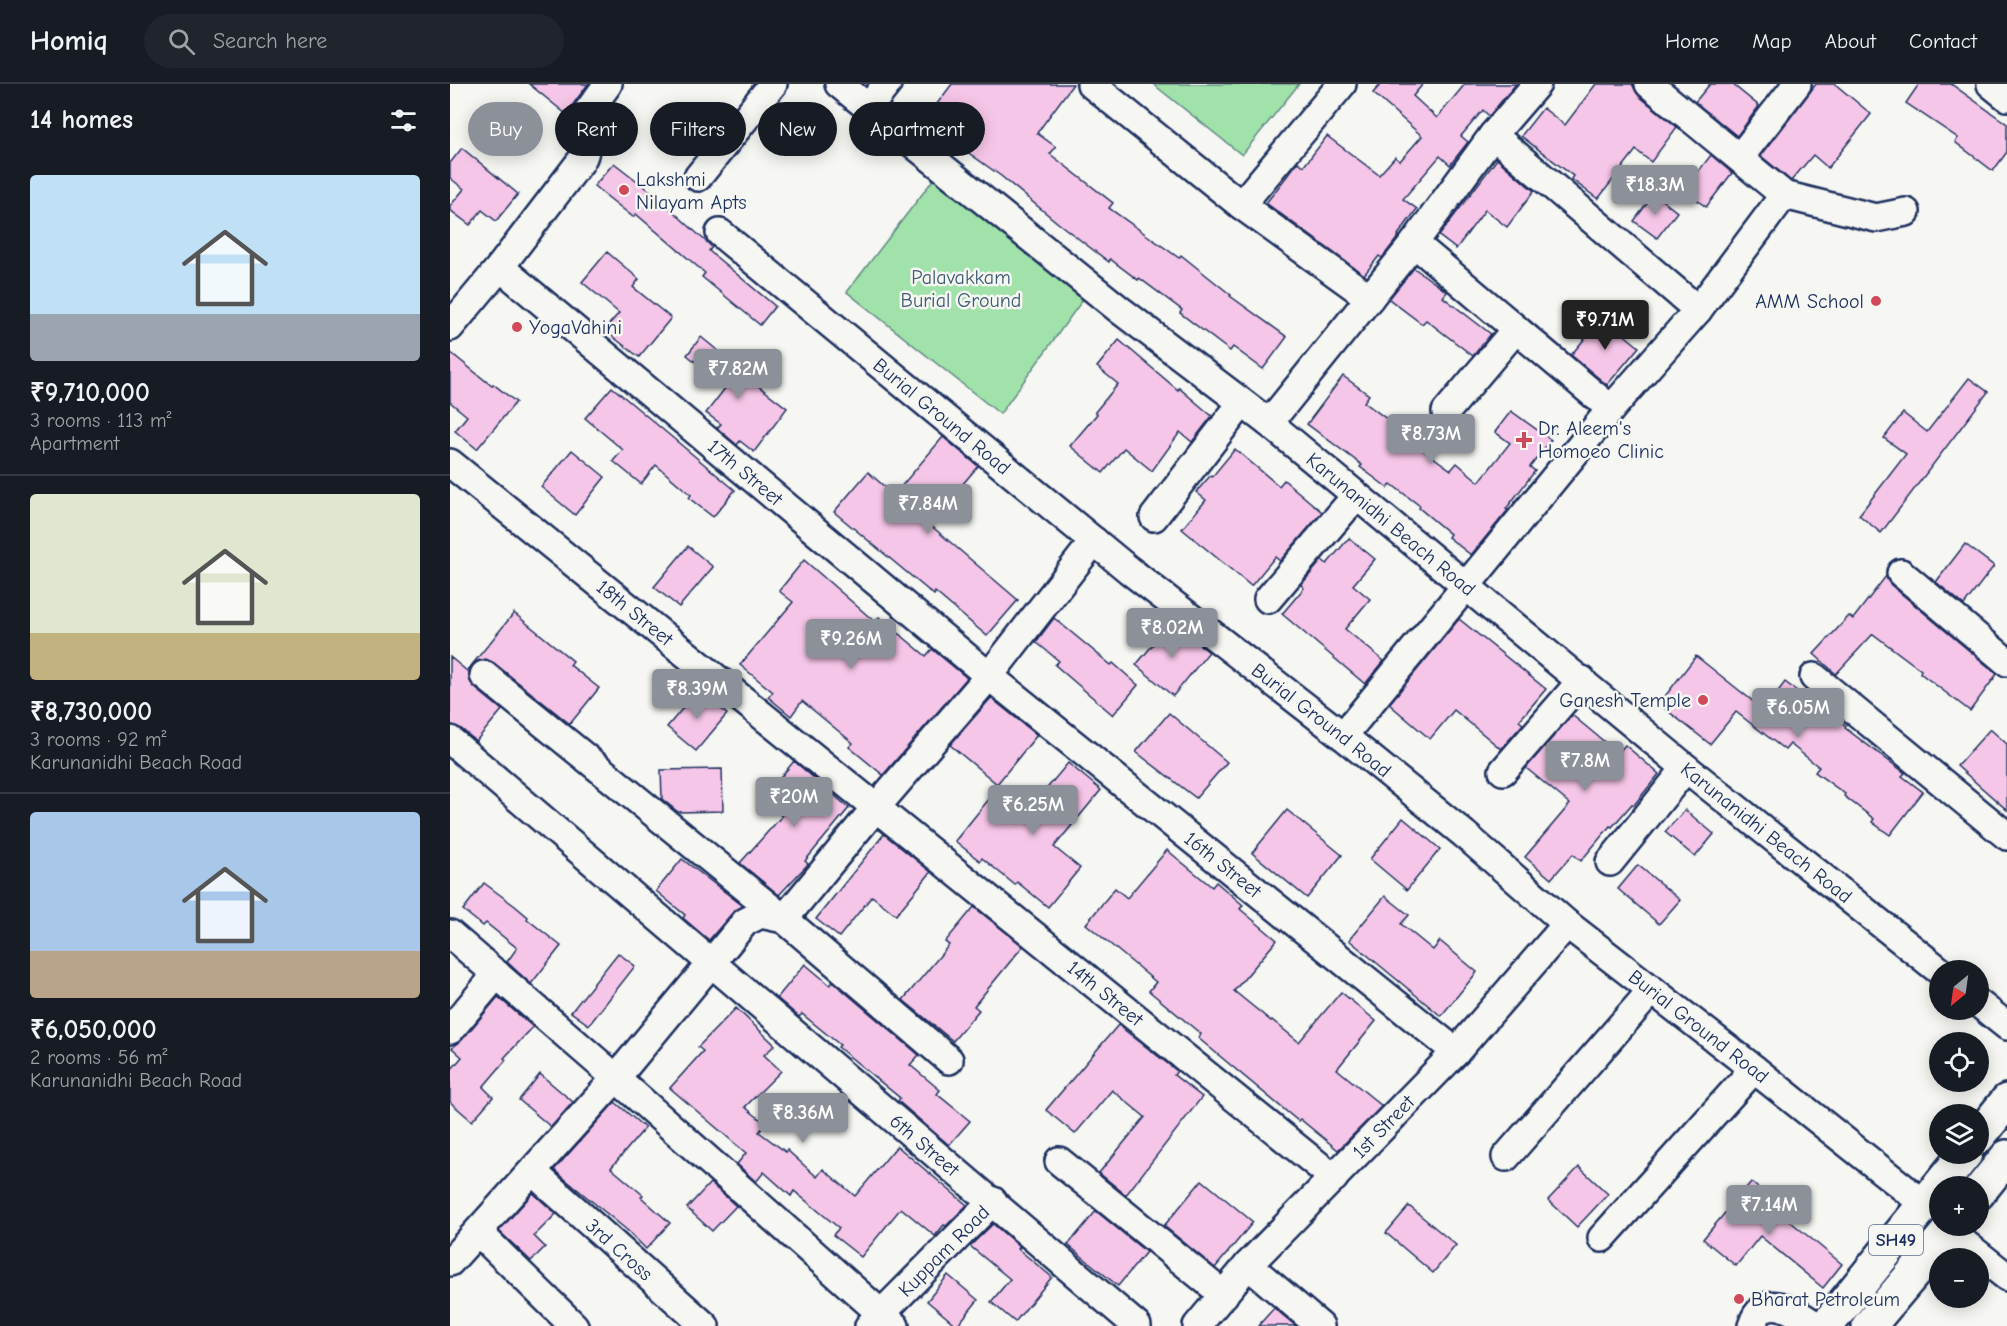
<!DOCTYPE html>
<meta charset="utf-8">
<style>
:root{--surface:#171b24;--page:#20242c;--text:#f1f3f6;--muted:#9ea1a6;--line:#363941;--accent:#8c9099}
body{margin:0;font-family:"Comic Neue",sans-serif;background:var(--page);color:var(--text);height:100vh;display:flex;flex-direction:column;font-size:22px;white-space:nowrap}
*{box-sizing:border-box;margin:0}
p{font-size:20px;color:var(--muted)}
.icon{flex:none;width:33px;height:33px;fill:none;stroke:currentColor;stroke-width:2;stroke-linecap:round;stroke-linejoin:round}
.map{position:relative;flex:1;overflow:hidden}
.details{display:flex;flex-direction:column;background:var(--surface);width:450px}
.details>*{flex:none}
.hud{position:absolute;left:18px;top:18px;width:570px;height:54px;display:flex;gap:12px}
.needle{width:39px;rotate:209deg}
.fabs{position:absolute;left:1479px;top:876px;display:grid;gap:12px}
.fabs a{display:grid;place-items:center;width:60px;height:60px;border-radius:50%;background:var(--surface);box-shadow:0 3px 15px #0003;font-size:30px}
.price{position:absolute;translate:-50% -51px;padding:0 14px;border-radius:6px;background:var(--accent);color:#fff;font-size:20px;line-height:39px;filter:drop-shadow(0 2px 3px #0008)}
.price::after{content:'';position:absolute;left:50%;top:36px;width:18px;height:14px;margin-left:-9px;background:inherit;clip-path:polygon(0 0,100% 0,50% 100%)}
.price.selected{background:#222;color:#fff}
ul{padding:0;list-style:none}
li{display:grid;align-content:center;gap:12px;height:318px;padding:0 30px}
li+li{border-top:2px solid var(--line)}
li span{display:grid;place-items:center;height:186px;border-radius:6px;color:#555}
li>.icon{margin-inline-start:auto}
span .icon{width:108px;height:108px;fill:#fffc;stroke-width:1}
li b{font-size:26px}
h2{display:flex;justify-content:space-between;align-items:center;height:72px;padding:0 30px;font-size:26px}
.pill{padding:0 21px;border-radius:27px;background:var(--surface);box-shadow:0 3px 15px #0003;font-size:21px;line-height:54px}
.pill.selected{background:var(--accent);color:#fff}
header{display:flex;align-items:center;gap:36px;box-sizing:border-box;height:84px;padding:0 30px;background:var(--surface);border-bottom:2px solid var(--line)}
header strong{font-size:28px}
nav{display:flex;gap:33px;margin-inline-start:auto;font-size:21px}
.search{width:420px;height:54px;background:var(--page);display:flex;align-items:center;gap:15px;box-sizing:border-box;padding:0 21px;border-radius:33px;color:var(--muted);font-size:22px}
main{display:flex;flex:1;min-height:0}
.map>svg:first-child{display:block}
.green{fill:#a1e1aa;stroke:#5e8884;stroke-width:1.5}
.building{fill:#f6c6e8;stroke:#1b2f5e;stroke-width:1.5}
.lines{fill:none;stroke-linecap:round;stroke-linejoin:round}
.minor-casing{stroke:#1b2f5e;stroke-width:32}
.major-casing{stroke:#1b2f5e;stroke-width:38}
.minor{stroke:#f6f6f2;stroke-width:27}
.major{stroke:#f6f6f2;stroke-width:33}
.poi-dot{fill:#d1495b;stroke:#f6f6f2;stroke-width:2}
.labels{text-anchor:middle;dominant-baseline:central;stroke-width:5;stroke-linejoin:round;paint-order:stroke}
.shield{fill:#f6f6f2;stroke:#5d6b8a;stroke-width:1.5}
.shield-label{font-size:18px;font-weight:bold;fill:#1b2f5e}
.poi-label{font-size:20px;fill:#1b2f5e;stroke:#f6f6f2;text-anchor:start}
.park-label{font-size:20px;fill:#3c5c71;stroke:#f6f6f2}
.street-label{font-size:20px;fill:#1b2f5e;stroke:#f6f6f2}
</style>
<header>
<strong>Homiq</strong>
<div class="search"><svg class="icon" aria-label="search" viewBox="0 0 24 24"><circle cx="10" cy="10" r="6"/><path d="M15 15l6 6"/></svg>Search here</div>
<nav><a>Home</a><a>Map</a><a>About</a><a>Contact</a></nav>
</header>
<main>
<section class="details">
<h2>14 homes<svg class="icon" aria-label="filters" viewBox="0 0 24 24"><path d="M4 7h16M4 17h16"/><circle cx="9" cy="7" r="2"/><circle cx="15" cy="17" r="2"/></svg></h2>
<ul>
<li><span style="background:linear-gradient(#bfe0f5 75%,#9aa5b1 0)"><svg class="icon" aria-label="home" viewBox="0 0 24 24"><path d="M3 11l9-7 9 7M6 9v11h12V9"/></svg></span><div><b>₹9,710,000</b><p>3 rooms · 113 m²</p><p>Apartment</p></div></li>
<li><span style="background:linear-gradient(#dfe7d0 75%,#c2b280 0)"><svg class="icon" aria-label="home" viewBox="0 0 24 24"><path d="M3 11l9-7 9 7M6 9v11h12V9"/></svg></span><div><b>₹8,730,000</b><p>3 rooms · 92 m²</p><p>Karunanidhi Beach Road</p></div></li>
<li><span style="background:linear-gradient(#a9c7e8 75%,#b9a48a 0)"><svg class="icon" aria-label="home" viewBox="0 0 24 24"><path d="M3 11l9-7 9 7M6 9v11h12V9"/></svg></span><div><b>₹6,050,000</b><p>2 rooms · 56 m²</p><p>Karunanidhi Beach Road</p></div></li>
</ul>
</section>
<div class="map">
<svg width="1557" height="1242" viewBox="0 0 1557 1242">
<rect width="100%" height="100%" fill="#f6f6f2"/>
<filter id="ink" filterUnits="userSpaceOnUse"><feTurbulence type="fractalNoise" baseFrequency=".0167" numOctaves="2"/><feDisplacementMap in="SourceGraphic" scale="12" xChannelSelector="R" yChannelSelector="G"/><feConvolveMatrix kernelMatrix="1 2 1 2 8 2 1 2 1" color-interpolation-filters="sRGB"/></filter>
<g filter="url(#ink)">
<g class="green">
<path d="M 703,0 L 849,0 L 792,71 Z"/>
<path d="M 486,92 L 637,210 L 550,330 L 397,208 Z"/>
</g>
<g class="building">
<path d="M 79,0 L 138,0 L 116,30 Z"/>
<path d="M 502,0 L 623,0 L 587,49 L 606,63 L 600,70 L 663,119 L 659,124 L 729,174 L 731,171 L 781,211 L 780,212 L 837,253 L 813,285 L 783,263 L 780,267 L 730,229 L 732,226 L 689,194 L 688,196 L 660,175 L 659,178 L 608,139 L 551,92 L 474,37 Z"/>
<path d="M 931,0 L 973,0 L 963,12 L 987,34 L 1015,0 L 1066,0 L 1039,32 L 1033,26 L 1011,52 L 1018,58 L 1000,81 L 990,72 L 953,115 L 967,125 L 948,151 L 949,152 L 932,174 L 929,172 L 914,191 L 816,119 L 848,78 L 854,82 L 877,52 L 929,91 L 945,73 L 950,77 L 972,52 L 923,9 Z"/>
<path d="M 1146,0 L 1182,0 L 1189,12 L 1227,43 L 1201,78 L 1186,66 L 1148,115 L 1121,95 L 1123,92 L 1071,52 L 1093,24 L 1115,41 Z"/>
<path d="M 1260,0 L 1282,0 L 1309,22 L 1287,52 L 1245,18 Z"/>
<path d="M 1366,0 L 1385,0 L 1421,30 L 1378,84 L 1363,71 L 1341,97 L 1311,72 Z"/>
<path d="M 1469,0 L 1501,0 L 1557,40 L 1557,68 L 1543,87 L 1505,58 L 1508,54 L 1456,19 Z"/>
<path d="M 12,64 L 68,110 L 46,137 L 32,126 L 20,141 L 0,126 L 0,122 L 14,105 L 0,94 L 0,79 Z"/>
<path d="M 1261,71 L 1282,89 L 1256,123 L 1234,106 Z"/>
<path d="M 1047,75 L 1084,107 L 1057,143 L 1035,126 L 1006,165 L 989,152 Z"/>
<path d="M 164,79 L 204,110 L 262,163 L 259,167 L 325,222 L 310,241 L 252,193 L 255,189 L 186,130 L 183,133 L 144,102 Z"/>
<path d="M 1204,110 L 1227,128 L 1207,154 L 1184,137 Z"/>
<path d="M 157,168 L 189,195 L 183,203 L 221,234 L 189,273 L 154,246 L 169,229 L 132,198 Z"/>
<path d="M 964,184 L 997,208 L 993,213 L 1041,250 L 1023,272 L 976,236 L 972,240 L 939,215 Z"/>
<path d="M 1153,233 L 1189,263 L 1157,301 L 1121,271 Z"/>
<path d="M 251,253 L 283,279 L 281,281 L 337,324 L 304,368 L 290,357 L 287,361 L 267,344 L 271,340 L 256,329 L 276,303 L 237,271 Z"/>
<path d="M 669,256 L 728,306 L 729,304 L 762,332 L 742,358 L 730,348 L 702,387 L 674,364 L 653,389 L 620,362 L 647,330 L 645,328 L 668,300 L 647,283 Z"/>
<path d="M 0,268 L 42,302 L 43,300 L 66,318 L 27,365 L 5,347 L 17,332 L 0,318 Z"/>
<path d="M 893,292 L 919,311 L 914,318 L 938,336 L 936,339 L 1001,386 L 1007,379 L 1029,398 L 1060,359 L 1045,348 L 1061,327 L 1101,356 L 1080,383 L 1085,387 L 1056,425 L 1058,426 L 1021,471 L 998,453 L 1000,450 L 969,424 L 970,422 L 941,400 L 938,404 L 910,383 L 912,381 L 857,340 Z"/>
<path d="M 1519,294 L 1538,308 L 1431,449 L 1409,431 L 1456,370 L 1434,354 L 1453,329 L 1477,348 Z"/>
<path d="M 162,303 L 285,406 L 263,433 L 239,414 L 241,411 L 206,381 L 191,400 L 163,377 L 173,366 L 135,334 Z"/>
<path d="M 493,353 L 528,382 L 479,440 L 568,516 L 537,552 L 485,508 L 484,511 L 384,428 L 418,388 L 444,411 Z"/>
<path d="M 785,365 L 829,402 L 834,396 L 872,428 L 830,477 L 825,473 L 801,502 L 732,445 L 756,416 L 746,408 L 761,391 L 762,393 Z"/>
<path d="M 122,366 L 155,393 L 125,431 L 91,403 Z"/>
<path d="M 899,454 L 925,475 L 903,501 L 920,515 L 895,545 L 934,577 L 915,600 L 832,530 L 854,504 L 851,501 L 872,476 L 877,480 Z"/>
<path d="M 1515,460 L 1544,482 L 1514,521 L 1486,498 Z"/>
<path d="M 238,462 L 263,483 L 229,523 L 204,503 Z"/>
<path d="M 354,476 L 425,538 L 429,533 L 476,572 L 482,565 L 517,594 L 433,691 L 399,663 L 403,659 L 352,617 L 341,632 L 318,613 L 323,608 L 290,581 L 343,518 L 329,507 Z"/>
<path d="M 1436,492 L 1441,501 L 1547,590 L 1520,627 L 1470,589 L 1471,586 L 1423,550 L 1386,590 L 1364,570 L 1399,532 L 1403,535 Z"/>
<path d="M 64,529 L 123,577 L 120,581 L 149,604 L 120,640 L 44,579 L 36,575 L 28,577 L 21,582 L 19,588 L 20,597 L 24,603 L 52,626 L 26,657 L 10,644 L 0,641 L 0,573 L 17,587 Z"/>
<path d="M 604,534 L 661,581 L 663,579 L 688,601 L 663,631 L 605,581 L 609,577 L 586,558 Z"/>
<path d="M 1009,535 L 1096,605 L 1069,637 L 1073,640 L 1051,665 L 1004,626 L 980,655 L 939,620 Z"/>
<path d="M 721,539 L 759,568 L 723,612 L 686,581 Z"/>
<path d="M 1246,572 L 1314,626 L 1335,598 L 1372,626 L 1373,624 L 1396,642 L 1395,644 L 1455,689 L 1452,692 L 1473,708 L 1440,751 L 1422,738 L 1424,735 L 1394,712 L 1395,710 L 1365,688 L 1369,683 L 1340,660 L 1335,666 L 1286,628 L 1260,660 L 1209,620 Z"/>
<path d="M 248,606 L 277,630 L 246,667 L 217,643 Z"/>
<path d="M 541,614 L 587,651 L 547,700 L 500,661 Z"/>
<path d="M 719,629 L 777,678 L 746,714 L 686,668 Z"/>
<path d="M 1122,631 L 1168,669 L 1175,661 L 1209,690 L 1184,721 L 1182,720 L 1162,743 L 1160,742 L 1131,777 L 1123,770 L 1101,795 L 1075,773 L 1120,720 L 1076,684 Z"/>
<path d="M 1540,645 L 1557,660 L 1557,726 L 1507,682 Z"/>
<path d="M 344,677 L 399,724 L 355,777 L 358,780 L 329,811 L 290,779 L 332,732 L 312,716 Z"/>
<path d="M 618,679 L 651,706 L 604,763 L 630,784 L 598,823 L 567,798 L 565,801 L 532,774 L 530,777 L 505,757 L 539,715 L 568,739 Z"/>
<path d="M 272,685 L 273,727 L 228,728 L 212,715 L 211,686 Z"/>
<path d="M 837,726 L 892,771 L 857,814 L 802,769 Z"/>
<path d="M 1235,726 L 1264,750 L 1245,773 L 1215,748 Z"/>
<path d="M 953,734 L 990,765 L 957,806 L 920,775 Z"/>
<path d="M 434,750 L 481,788 L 446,831 L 422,812 L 389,853 L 366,835 Z"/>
<path d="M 717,766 L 762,803 L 766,798 L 793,821 L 790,825 L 827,856 L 784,907 L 821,937 L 822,936 L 849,958 L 891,908 L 926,937 L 887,985 L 932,1022 L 888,1066 L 850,1035 L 848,1037 L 748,954 L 751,950 L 699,907 L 706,898 L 636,840 L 665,804 L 677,814 Z"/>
<path d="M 232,775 L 293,822 L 283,828 L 259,856 L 233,834 L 235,831 L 206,807 Z"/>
<path d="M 1188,781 L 1230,816 L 1209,840 L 1168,805 Z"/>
<path d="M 34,799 L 65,822 L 78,833 L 77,835 L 111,862 L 81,900 L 57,878 L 67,864 L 36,839 L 33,842 L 13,826 Z"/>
<path d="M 935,812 L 959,831 L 951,840 L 983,866 L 990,857 L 1027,888 L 991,932 L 899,856 Z"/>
<path d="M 524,823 L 573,862 L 524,922 L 529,926 L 503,957 L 453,916 L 499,861 L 495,858 Z"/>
<path d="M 168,869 L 185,882 L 139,941 L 121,928 Z"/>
<path d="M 355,880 L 380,901 L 383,898 L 469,971 L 460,981 L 490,1006 L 487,1010 L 520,1037 L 499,1061 L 448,1017 L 450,1014 L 388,963 L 390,961 L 352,930 L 349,933 L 327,914 Z"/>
<path d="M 48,913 L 83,943 L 54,974 L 56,976 L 33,1003 L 43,1013 L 22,1037 L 0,1018 L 0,987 L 12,973 L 2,964 L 12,956 Z"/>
<path d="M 286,924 L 325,961 L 314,971 L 331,987 L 295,1023 L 316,1040 L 309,1048 L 336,1068 L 337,1066 L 367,1093 L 373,1085 L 405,1112 L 447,1062 L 517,1121 L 496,1142 L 494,1141 L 485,1152 L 451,1124 L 411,1173 L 383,1151 L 389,1144 L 344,1107 L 341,1112 L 314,1088 L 306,1098 L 287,1080 L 296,1069 L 220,1004 L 253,967 L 248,963 Z"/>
<path d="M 668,941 L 727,987 L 724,991 L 752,1013 L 676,1111 L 649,1089 L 695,1033 L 662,1006 L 625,1050 L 596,1026 Z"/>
<path d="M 90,990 L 123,1018 L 101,1043 L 69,1016 Z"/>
<path d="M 165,1018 L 195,1044 L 161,1084 L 193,1111 L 191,1113 L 220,1139 L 196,1165 L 178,1147 L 104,1086 Z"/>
<path d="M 1129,1083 L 1158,1110 L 1127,1143 L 1098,1116 Z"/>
<path d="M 752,1096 L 803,1138 L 765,1184 L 714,1142 Z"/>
<path d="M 1301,1098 L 1333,1125 L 1330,1129 L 1392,1180 L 1373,1204 L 1310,1152 L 1286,1182 L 1253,1155 Z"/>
<path d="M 260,1099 L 286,1122 L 262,1147 L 237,1124 Z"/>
<path d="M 83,1109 L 106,1130 L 84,1152 L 95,1163 L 81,1177 L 49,1147 Z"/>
<path d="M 959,1122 L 1006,1161 L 983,1189 L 936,1149 Z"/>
<path d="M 646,1127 L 696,1168 L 668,1202 L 618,1161 Z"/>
<path d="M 543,1140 L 570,1163 L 568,1165 L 602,1193 L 565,1238 L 541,1218 L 560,1195 L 520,1162 Z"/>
<path d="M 498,1191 L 528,1216 L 507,1242 L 477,1217 Z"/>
<path d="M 824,1224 L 846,1242 L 808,1242 Z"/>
</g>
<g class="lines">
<g class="minor-casing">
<g id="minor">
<path id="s1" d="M 389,0 L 670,226 L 819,339 L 1236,684 L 1490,887"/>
<path d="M 641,0 L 791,121 L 920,214"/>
<path d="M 1199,0 L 1334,111 L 1426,134 L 1456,128"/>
<path d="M 1541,0 L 1557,13"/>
<path d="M 418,24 L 437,0"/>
<path d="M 1043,51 L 1248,226"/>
<path d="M 1290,73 L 1347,0"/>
<path d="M 248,93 L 323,0"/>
<path d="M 791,121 L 892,0"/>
<path id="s2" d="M 270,149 L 679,486 L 893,652 L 1014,750 L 1117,840 L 1304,985 L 1474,1120"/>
<path d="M 964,159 L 1161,325"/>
<path id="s3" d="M 50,183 L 539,592 L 1006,968"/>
<path d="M 0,243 L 50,183 L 131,77 C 142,59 125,58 127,42 L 158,0"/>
<path d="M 996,328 L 1066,245"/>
<path d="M 819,339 L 964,159 L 1043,51 L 1087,0"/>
<path id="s4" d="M 0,379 L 884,1094"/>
<path d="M 704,433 L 792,319"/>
<path d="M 1451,489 L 1557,578"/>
<path d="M 818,515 L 906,412"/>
<path d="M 34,591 L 334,835 L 499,976"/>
<path d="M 1364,593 L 1557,752"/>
<path d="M 893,652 L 1161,325 L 1248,226 L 1334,111"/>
<path id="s5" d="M 0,656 L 687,1242"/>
<path d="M 1053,687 L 1132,596"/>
<path d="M 1160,778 L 1236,684"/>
<path d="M 0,850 L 166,994 L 445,1242"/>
<path d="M 1528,919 L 1557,942"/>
<path d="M 0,946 L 47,890"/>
<path d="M 1056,1073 L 1202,906"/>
<path d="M 609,1077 L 774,1211"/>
<path id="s6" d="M 83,1088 L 255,1242"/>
<path d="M 1499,1147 L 1557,1193"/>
<path d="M 28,1148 L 124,1242"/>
<path d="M 1152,1154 L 1304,985"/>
<path d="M 0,1178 L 166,994 L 295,838 L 311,830 L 334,835 L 427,722 L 539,592 L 644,457"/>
<path d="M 798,1181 L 870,1242"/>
<path id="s7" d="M 419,1242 L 543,1117"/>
<path id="s8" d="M 747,1242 L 798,1181 L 1006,968 L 1117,840"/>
<path d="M 1302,1242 C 1314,1203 1346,1229 1367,1242"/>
</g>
</g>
<g class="major-casing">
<g id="major">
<path d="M 1528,1053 L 1557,1017"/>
<path d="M 1528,1109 L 1557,1073"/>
<path d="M 1376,1242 L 1515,1070"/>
<path d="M 1419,1242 L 1503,1142"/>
</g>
</g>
<use href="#minor" class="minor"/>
<use href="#major" class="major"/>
</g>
</g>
<g class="poi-dot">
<circle cx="174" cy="106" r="6"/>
<circle cx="1426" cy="217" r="6"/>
<circle cx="67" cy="243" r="6"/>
<path d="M1071 347h6v6h6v6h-6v6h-6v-6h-6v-6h6z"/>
<circle cx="1253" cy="616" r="6"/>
<circle cx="1289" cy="1215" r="6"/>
</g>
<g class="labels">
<rect class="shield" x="1419" y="1141" width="54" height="30" rx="4.5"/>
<g class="shield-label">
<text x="1446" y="1156">SH49</text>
</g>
<g class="poi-label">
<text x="186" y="95">Lakshmi<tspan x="186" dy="23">Nilayam Apts</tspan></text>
<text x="1414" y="217" text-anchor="end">AMM School</text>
<text x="79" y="243">YogaVahini</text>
<text x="1088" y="344">Dr. Aleem's<tspan x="1088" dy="23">Homoeo Clinic</tspan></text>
<text x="1241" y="616" text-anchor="end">Ganesh Temple</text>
<text x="1301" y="1215">Bharat Petroleum</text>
</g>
<g class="park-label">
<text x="511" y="193">Palavakkam<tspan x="511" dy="23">Burial Ground</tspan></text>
</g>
<g class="street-label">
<text stroke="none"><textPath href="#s2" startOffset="288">Burial Ground Road</textPath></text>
<text stroke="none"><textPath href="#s3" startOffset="320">17th Street</textPath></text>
<text stroke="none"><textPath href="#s1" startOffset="706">Karunanidhi Beach Road</textPath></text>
<text stroke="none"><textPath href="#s4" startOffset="238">18th Street</textPath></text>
<text stroke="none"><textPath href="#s2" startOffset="774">Burial Ground Road</textPath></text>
<text stroke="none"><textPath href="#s1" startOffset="1192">Karunanidhi Beach Road</textPath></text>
<text stroke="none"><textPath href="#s3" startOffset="938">16th Street</textPath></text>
<text stroke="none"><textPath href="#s4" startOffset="843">14th Street</textPath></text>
<text stroke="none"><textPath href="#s2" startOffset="1260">Burial Ground Road</textPath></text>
<text stroke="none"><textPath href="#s8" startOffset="273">1st Street</textPath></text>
<text stroke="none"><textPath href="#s5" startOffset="624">6th Street</textPath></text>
<text stroke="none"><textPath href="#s6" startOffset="116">3rd Cross</textPath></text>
<text stroke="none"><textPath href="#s7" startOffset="106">Kuppam Road</textPath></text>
</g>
</g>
</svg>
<div class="fabs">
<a><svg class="needle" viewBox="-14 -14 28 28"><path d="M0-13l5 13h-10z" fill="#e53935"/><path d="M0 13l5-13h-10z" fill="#9ea1a6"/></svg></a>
<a><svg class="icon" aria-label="locate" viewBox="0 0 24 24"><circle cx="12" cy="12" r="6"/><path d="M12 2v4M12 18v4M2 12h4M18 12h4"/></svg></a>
<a><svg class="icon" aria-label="layers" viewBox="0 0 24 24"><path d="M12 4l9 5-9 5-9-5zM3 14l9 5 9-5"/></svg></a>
<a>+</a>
<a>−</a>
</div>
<b class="price" style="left:1205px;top:132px">₹18.3M</b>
<b class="price selected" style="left:1155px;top:267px">₹9.71M</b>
<b class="price" style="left:288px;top:316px">₹7.82M</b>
<b class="price" style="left:981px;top:381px">₹8.73M</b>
<b class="price" style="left:478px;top:451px">₹7.84M</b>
<b class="price" style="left:722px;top:575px">₹8.02M</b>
<b class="price" style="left:401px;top:586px">₹9.26M</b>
<b class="price" style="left:247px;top:636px">₹8.39M</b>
<b class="price" style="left:1348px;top:655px">₹6.05M</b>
<b class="price" style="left:1135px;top:708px">₹7.8M</b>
<b class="price" style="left:344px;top:744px">₹20M</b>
<b class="price" style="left:583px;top:752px">₹6.25M</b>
<b class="price" style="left:353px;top:1060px">₹8.36M</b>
<b class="price" style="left:1319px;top:1152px">₹7.14M</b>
<div class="hud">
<a class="pill selected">Buy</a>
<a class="pill">Rent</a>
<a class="pill">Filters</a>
<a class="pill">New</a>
<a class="pill">Apartment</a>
</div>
</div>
</main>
